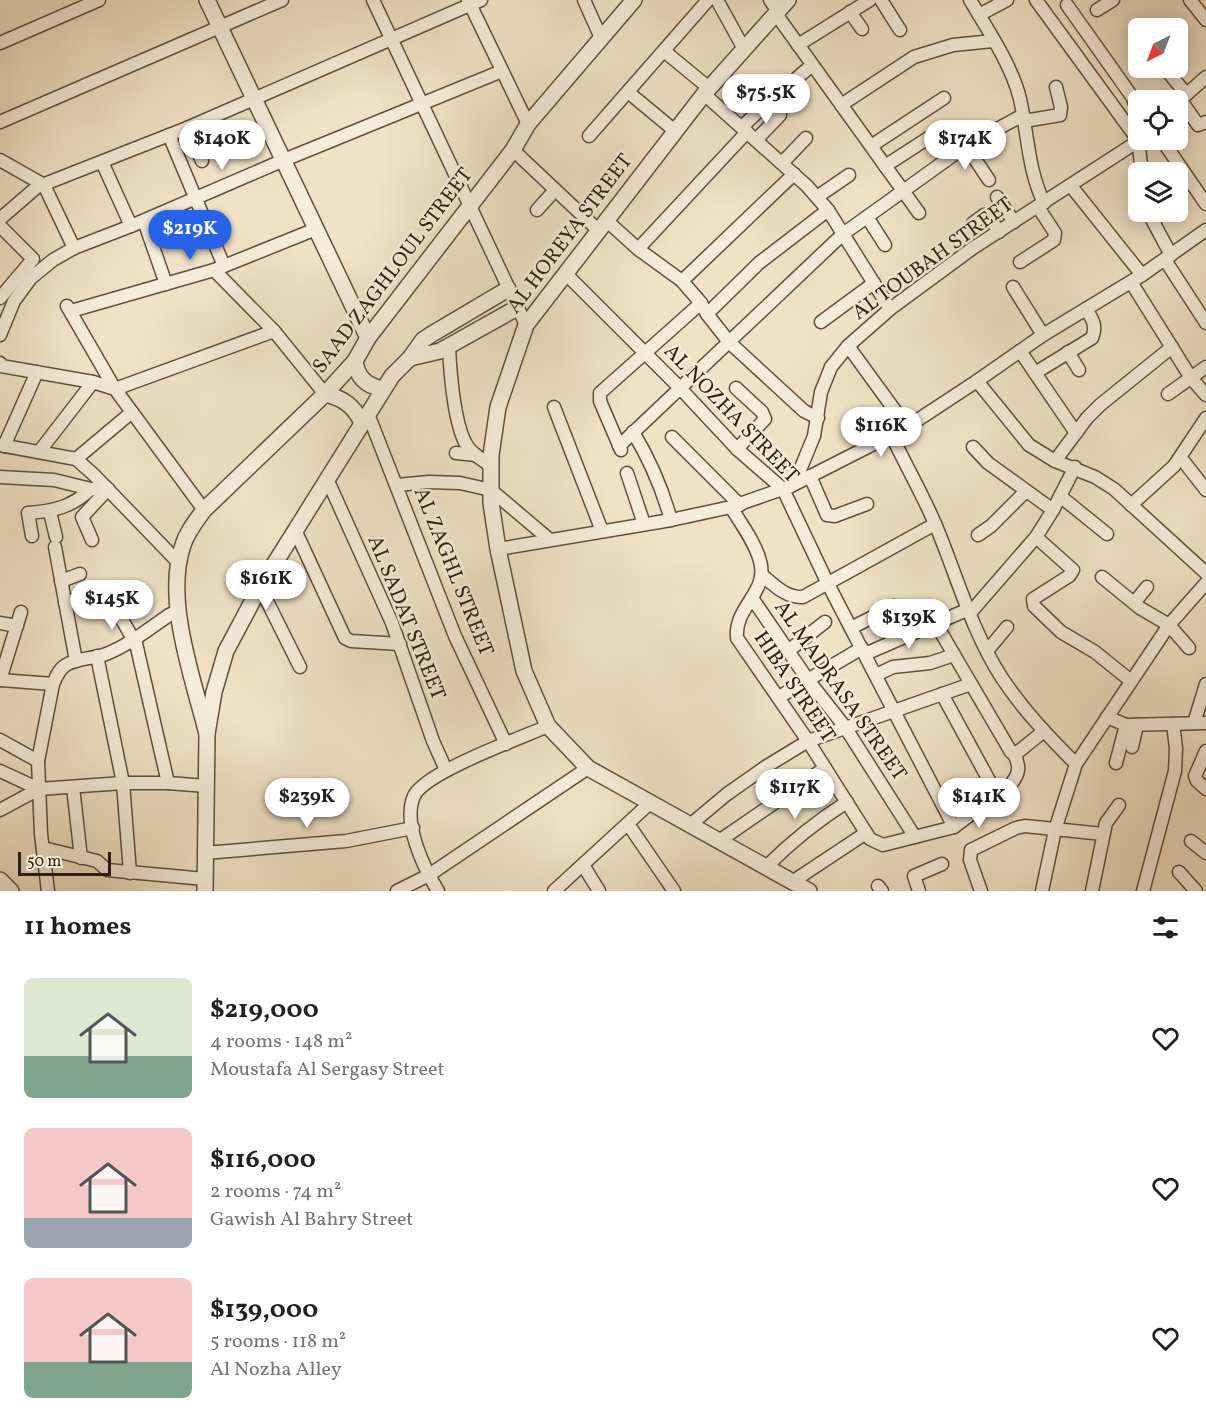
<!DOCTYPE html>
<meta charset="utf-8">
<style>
:root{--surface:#fff;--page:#f2f2f2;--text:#202124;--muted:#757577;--accent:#2563eb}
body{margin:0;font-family:Vollkorn,serif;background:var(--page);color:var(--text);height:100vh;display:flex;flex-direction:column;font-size:22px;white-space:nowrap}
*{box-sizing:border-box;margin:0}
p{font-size:20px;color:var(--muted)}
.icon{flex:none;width:33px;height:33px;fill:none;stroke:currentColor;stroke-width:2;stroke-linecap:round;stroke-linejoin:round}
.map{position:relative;height:891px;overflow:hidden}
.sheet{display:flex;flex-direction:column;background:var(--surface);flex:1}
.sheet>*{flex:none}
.needle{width:39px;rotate:222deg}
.fabs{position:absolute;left:1128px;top:18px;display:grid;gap:12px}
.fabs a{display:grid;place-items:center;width:60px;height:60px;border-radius:9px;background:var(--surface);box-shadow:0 3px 15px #0003;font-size:30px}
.scale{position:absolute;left:18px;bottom:15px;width:93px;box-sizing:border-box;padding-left:6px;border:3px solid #301f0e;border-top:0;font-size:16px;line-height:21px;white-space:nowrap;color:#301f0e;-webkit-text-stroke:4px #f5ecda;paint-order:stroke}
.price{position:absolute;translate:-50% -51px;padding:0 14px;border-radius:21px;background:#fff;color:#222;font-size:20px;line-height:39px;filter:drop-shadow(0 2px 3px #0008)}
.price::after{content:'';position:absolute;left:50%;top:36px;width:18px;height:14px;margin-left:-9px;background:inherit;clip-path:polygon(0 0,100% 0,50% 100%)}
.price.selected{background:var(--accent);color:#fff}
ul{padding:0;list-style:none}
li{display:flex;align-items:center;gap:18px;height:150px;padding:0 24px}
li span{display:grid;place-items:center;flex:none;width:168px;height:120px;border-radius:9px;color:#555}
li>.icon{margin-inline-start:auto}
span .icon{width:72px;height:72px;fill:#fffc;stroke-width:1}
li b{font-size:26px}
h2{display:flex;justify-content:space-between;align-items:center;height:72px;padding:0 24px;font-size:26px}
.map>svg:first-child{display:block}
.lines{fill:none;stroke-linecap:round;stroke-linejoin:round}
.minor-casing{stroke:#60503c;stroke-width:15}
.tertiary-casing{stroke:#60503c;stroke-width:18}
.minor{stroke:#f5ecda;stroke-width:12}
.tertiary{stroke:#f5ecda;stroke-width:15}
.labels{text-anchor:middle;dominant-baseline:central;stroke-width:5;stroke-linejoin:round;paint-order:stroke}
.street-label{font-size:21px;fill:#301f0e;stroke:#f5ecda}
</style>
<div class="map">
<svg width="1206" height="891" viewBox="0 0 1206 891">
<rect width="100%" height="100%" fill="#f0e2c6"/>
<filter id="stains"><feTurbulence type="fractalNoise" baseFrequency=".00333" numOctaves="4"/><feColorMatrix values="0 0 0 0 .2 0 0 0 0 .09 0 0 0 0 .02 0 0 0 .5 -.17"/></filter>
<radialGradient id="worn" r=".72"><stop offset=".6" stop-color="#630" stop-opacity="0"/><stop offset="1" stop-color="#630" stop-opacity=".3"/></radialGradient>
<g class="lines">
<g class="minor-casing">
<g id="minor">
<path d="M 373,0 L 526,325"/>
<path d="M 468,0 L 528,124"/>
<path d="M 584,0 L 601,38"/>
<path d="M 717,0 L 744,49"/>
<path d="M 770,0 L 778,11"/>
<path d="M 881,0 L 900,30"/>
<path d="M 970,0 C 988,30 1012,66 1020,99 C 1028,135 1028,170 1044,203"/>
<path d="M 1036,0 L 1138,140 L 1142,172"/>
<path d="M 1190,0 L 1206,20"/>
<path d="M 1067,5 L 1133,98 L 1138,114"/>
<path d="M 1097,10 L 1113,0"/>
<path d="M 850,12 L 862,29"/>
<path d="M 776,14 L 919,213"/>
<path d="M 979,15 L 1007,0"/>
<path d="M 0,43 L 99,0"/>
<path d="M 798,45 L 870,0"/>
<path d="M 664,51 L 709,88"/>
<path d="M 1165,68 L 1186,94"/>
<path d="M 797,78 L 812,65"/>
<path d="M 628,92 L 675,131"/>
<path d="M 704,94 L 807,186 L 828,210 L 890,309"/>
<path d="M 1180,99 L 1198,125 L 1206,122"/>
<path d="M 1178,102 L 1206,77"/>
<path d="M 841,105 L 914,57 L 953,45 L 993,41"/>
<path d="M 1024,121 L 1060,115 L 1061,107 L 1056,87"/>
<path d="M 0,122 L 282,0"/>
<path d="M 742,127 L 768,102"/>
<path d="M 187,128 L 202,161"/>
<path d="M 169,135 L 224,266"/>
<path d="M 589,136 L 708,0"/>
<path d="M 756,140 L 780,115"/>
<path d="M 1162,140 L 1206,204"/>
<path d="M 871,146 L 944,98"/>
<path d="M 966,146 L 989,180"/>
<path d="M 513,150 L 598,230"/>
<path d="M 0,160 L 44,185 L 74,248"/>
<path d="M 102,162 L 131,226"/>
<path d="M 782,163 L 806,138"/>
<path d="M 885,166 L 936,133"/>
<path d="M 1071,186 L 1142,275"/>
<path d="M 817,197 L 849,175"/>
<path d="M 997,197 L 1014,222"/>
<path d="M 537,210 L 555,190"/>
<path d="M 1148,212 L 1171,255"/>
<path d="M 867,217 L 885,245"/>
<path d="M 0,219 L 37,187 L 187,128 L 481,0"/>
<path d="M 606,220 L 638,249 L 682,281 L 701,303 L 707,314 L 729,342 L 804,411 L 818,418"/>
<path d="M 144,221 L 166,284"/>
<path d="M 973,223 L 984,215 L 988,215 L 999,232"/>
<path d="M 0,226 L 33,259 L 0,298"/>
<path d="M 638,249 L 747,132"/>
<path d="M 1165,260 L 1206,323"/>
<path d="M 1020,262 L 1054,240 L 1055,233 L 1038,207"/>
<path d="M 214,270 L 274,331 L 325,394"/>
<path d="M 565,273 L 680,388 L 737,449 L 783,489 L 828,584 L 954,827"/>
<path d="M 682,281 L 794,174"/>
<path d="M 1131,282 L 1191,378 L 1206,395"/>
<path d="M 1013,287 L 1043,335"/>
<path d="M 67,306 L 115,389 L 274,331"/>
<path d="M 71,311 L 214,270 L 316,229"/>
<path d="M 707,314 L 759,263 L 828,210"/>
<path d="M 821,322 L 874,283"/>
<path d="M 0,335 L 14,301 L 31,278 L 53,260 L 74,248 L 131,226 L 284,160 L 502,71"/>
<path d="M 449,346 C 450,371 454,423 466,444 C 471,454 483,460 491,466"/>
<path d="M 848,346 L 907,427"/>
<path d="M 1020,351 L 1076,433"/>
<path d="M 1068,352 L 1079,370"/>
<path d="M 0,363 L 1,366 L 93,382 L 115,389 L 204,510"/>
<path d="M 1035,373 L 1092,338 C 1097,326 1093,320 1086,309"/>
<path d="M 977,381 L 1029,445 L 1055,461 L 1095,477 L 1114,489 L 1206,573"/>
<path d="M 736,388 L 762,412 L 765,419 L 737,449"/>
<path d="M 1168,394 L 1206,367"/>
<path d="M 554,407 L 602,531"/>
<path d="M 368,414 L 455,636 L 506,744"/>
<path d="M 633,432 C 650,460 662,488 671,520"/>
<path d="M 892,436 C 906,466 923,495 936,526 C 957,576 972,632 1002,678 C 1023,710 1049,737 1076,764"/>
<path d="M 672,437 L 740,505"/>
<path d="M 0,445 L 76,459 L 93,474 L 178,562"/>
<path d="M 4,446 L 37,372"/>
<path d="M 619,446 L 843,234 L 966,146 L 1023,115"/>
<path d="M 973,447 L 988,463 L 1053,510"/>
<path d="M 621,450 L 600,401 L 600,393 L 701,303"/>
<path d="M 39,452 L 93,382"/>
<path d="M 456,453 L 476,455"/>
<path d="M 1181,458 L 1206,490"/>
<path d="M 76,459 L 132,412"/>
<path d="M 1055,461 L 1087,418 L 1100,405 L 1172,347"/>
<path d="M 627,473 L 644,524"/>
<path d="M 810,476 L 827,515 L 835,516 L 867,504"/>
<path d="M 0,477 L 54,480 L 91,489 L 108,489"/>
<path d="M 328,481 L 392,623 L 433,741 L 446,770"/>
<path d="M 397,485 L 429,482 L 460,483 L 491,490 L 550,540"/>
<path d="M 791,486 L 800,470 L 814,436 L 821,392 L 831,367 L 848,346 L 890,309 L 973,248 L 1140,140"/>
<path d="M 1060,496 L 1107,534"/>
<path d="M 1131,505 L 1174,466 L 1206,418"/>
<path d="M 731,507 C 741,524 755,542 760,561 C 769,593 734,606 737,638 L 808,741 L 870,839 L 883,845 L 954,827 L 1011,784 C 1020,773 1020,766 1014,754"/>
<path d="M 50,512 L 56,537"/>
<path d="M 296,532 L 345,638 L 351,641 L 400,644"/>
<path d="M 978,535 L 991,526 L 1026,491"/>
<path d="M 32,536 L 28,513 C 54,511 72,507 91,489"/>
<path d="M 1036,537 L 1073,570 L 1069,576 L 1033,599 L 1034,606 L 1061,632 L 1095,652 L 1131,681"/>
<path d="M 92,540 L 82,517 L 108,489"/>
<path d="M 55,547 L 76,661"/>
<path d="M 498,549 L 671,520 L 731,507 L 791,486 L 907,427 L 977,381 L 1043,335 L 1142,275 L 1206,230"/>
<path d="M 762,575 C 774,585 786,598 803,597 L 935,524"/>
<path d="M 1102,577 L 1140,608 L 1169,625 L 1189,648"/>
<path d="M 61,581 L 80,574"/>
<path d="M 260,587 L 300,667"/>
<path d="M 752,598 L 808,680 L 845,727 L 915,837"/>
<path d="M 65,603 L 97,593"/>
<path d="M 1134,603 L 1147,587"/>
<path d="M 116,609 L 133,639"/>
<path d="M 970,613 L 1036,537 L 1053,510 L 1075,467"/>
<path d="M 0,623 L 17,626"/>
<path d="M 936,624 L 1011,752 L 1018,752 L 1044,731"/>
<path d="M 851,628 L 894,606"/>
<path d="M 135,639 L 168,783"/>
<path d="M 788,651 L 825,622"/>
<path d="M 987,651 L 1007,627"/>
<path d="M 865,654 L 969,609"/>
<path d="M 97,656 L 123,783 L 130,873"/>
<path d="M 876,675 L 893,667 L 930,663 L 954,655"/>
<path d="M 0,680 L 21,612"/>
<path d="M 0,680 L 53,684"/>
<path d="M 942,694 L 997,795"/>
<path d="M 779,697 L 862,648"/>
<path d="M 1107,717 L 1126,725 L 1206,723"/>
<path d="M 1194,723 L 1206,684"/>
<path d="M 0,740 L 38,761"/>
<path d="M 1132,747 L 1137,725"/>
<path d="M 1206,751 L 1195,776 L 1197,781 L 1206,789"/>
<path d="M 1116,763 L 1126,725"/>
<path d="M 0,771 L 39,789"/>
<path d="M 73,787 L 81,858"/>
<path d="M 0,810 L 39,789 L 123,783 L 168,783 L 206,786"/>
<path d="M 628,824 L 674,891"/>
<path d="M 690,825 L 727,794 L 767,766 L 808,741 L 971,684"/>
<path d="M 719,841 L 825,768"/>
<path d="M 1191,841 L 1206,853"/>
<path d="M 43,848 L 97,861 L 107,870 L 205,879"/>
<path d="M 205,853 L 346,841 L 413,828"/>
<path d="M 583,865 L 599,891"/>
<path d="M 766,867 C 791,842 817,821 847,802"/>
<path d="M 1179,872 L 1196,891"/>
<path d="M 792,882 L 866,833"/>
<path d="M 878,886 L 882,891"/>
<path d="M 48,891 L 41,834 L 38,761 L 53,684 C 56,677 59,669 66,665 C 77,658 93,659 106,654 C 129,645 149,629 169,615 L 177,611"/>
<path d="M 397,891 L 429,875 L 588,768"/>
<path d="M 438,891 C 424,868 402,823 414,796 C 425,772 521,738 548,726"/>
<path d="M 554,891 L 650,803"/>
<path d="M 919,891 L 914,876 L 942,864"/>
<path d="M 981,891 L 970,860 L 971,850 L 1016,828 L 1025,826 L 1103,834"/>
<path d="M 1042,891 L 1055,830 L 1076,764 L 1169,625 L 1206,583"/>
<path d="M 1092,891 L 1106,823 L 1119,805"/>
<path d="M 1143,891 L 1175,771 L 1176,748 L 1173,724"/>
</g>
</g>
<g class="tertiary-casing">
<g id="tertiary">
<path d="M 207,0 L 368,338"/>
<path d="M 788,0 L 704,94 L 526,325 L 498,407 L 491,455 L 491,503 L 498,549 L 524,671 L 548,726 L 588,768 L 809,891"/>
<path d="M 410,358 L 440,351 L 517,308"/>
<path d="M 355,361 C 357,377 366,386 383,389"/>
<path d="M 325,394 C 343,398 354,406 362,423"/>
<path d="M 207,734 C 193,678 164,600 183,545 C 187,532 196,521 204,510 L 325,394 L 355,361 L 368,338 L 513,150 L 528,124 L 634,0"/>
<path d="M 0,880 L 11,891"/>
<path d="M 205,891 L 207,734 L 214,692 L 226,651 L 260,587 L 392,376 L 410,358 L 423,340 L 432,334 L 508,289"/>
</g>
</g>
<use href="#minor" class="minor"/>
<use href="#tertiary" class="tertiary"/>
</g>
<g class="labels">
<g class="street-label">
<text transform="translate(570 234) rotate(-53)">AL HOREYA STREET</text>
<text transform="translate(933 259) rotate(-36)">AL TOUBAH STREET</text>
<text transform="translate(393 271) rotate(-53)">SAAD ZAGHLOUL STREET</text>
<text transform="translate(731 414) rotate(46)">AL NOZHA STREET</text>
<text transform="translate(453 572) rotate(68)">AL ZAGHL STREET</text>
<text transform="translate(406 618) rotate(68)">AL SADAT STREET</text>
<text transform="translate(794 687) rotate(56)">HIBA STREET</text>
<text transform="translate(840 691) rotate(55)">AL MADRASA STREET</text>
</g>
</g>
<rect width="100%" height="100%" filter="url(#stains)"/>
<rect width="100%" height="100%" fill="url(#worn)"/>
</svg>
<div class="fabs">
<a><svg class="needle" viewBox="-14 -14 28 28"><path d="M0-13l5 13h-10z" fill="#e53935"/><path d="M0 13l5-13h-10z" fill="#757577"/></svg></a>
<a><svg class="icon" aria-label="locate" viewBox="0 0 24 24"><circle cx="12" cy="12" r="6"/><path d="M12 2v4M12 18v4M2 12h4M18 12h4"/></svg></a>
<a><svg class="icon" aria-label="layers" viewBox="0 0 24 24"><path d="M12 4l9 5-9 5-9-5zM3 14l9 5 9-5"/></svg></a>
</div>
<div class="scale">50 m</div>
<b class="price" style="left:766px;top:125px">$75.5K</b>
<b class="price" style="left:222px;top:171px">$140K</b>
<b class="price" style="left:965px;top:171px">$174K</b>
<b class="price selected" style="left:190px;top:261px">$219K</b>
<b class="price" style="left:881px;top:458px">$116K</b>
<b class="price" style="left:266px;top:611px">$161K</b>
<b class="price" style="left:112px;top:631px">$145K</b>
<b class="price" style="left:909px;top:650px">$139K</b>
<b class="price" style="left:795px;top:820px">$117K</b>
<b class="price" style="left:307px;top:829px">$239K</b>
<b class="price" style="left:979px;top:829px">$141K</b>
</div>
<section class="sheet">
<h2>11 homes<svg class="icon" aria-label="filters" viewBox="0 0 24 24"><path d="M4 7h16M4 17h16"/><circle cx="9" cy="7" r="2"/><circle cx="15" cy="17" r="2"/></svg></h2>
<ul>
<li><span style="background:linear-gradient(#dfe7d0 65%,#7fa58c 0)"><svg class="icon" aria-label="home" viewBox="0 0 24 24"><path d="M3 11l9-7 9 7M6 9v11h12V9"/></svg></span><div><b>$219,000</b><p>4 rooms · 148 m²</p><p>Moustafa Al Sergasy Street</p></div><svg class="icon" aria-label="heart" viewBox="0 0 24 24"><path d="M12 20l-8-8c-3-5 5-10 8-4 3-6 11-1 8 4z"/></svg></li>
<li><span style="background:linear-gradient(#f6c9c9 75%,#9aa5b1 0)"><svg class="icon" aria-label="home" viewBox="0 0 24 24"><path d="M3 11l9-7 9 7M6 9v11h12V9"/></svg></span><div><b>$116,000</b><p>2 rooms · 74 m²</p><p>Gawish Al Bahry Street</p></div><svg class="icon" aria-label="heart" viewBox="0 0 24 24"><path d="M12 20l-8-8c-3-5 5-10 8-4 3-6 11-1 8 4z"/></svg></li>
<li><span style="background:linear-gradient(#f6c9c9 70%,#7fa58c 0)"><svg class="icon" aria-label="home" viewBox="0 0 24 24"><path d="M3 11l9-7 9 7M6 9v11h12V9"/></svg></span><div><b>$139,000</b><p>5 rooms · 118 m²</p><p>Al Nozha Alley</p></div><svg class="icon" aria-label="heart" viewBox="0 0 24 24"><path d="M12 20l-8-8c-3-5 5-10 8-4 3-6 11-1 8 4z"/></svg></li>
</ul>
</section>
